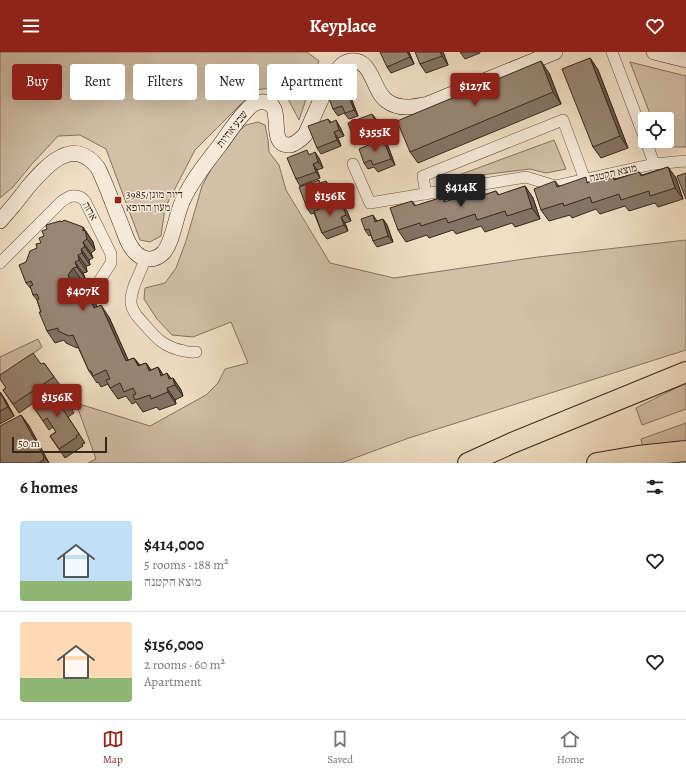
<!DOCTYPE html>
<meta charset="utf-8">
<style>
:root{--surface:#fff;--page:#f2f2f2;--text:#202124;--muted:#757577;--line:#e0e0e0;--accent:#8f2418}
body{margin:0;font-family:Alegreya,"Frank Ruhl Libre",serif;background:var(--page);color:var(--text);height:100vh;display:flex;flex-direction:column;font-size:15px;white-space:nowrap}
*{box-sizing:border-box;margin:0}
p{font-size:13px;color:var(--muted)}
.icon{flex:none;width:22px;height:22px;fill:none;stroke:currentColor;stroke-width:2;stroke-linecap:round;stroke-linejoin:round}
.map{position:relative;height:411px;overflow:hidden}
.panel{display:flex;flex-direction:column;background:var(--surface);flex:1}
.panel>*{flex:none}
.top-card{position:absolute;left:12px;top:12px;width:400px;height:36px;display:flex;gap:8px}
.fabs{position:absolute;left:638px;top:60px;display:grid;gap:8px}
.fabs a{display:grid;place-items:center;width:36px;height:36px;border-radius:4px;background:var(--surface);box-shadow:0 4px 16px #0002;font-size:20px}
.scale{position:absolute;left:12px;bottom:10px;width:95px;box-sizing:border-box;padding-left:4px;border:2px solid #38261d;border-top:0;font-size:11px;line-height:14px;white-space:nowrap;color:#38261d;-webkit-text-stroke:3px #f6ead9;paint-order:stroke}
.price{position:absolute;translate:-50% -34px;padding:0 9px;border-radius:4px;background:var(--accent);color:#fff;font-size:13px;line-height:26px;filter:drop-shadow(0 1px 2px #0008)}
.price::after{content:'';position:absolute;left:50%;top:24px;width:12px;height:9px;margin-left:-6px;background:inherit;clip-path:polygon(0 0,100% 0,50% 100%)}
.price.active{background:#222;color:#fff}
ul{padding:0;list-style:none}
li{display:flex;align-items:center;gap:12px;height:100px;padding:0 20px}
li+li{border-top:1px solid var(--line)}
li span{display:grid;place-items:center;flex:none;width:112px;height:80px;border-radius:4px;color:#555}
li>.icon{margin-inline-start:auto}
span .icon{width:48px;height:48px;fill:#fffc;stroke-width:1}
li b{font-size:17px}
h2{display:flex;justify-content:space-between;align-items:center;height:48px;padding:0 20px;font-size:17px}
.tag{padding:0 14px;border-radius:4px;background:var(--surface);box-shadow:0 4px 16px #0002;font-size:14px;line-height:36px}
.tag.active{background:var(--accent);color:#fff}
header{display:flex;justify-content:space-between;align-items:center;height:52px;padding:0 20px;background:var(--accent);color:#fff;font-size:18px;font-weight:700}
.tab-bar{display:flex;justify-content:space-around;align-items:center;height:56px;border-top:1px solid var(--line);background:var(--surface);font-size:11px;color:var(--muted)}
.tab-bar a{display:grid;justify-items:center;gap:2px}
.tab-bar .active{color:var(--accent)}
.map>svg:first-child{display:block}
.green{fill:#d2c0a8;stroke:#857362}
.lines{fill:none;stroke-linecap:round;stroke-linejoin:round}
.street-casing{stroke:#665447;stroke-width:12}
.secondary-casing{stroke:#38261d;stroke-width:16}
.highway-casing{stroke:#38261d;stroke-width:22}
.street{stroke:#f6ead9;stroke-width:11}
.secondary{stroke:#f6ead9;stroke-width:15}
.highway{stroke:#f1dfc4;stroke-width:20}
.wall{fill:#837364;stroke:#38261d}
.shaded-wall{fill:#6a5e51;stroke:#38261d}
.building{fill:#988674;stroke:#38261d}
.poi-dot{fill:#8f2418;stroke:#f6ead9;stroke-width:1.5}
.labels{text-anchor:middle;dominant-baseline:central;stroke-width:3;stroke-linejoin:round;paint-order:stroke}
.street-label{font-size:11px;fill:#38261d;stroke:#f6ead9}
.poi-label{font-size:11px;fill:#38261d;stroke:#f6ead9;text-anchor:start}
</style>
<header><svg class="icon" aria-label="menu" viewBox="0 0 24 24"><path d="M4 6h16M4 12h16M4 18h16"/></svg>Keyplace<svg class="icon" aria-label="heart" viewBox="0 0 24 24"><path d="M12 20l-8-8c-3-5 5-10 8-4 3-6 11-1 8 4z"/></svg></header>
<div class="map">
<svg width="686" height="411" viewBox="0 0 686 411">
<rect width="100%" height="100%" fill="#f1dfc4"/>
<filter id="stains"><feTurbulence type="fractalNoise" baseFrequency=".005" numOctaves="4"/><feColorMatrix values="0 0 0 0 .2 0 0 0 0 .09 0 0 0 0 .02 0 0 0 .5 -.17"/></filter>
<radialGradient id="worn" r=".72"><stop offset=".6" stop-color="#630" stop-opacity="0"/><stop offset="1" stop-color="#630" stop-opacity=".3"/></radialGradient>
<g class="green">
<path d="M 0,0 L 307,0 L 319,9 L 299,68 L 288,47 L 270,36 L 255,38 L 195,98 L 165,156 L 161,184 L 150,190 L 140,188 L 106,97 L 80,83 L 58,84 L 32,112 L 13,135 L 0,146 Z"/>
<path d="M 630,10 L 686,24 L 686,95 L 662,95 L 660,89 L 667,89 L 667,67 L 652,67 Z"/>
<path d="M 258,70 L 265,73 L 268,88 L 269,100 L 279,113 L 286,138 L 330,211 L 394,226 L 538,205 L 686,188 L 686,298 L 409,386 L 341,411 L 88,411 L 96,407 L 76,351 L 150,374 L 206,343 L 218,331 L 225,317 L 248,311 L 231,270 L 193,285 L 172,283 L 157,267 L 144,247 L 145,236 L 165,231 L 176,216 L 186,189 L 202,134 L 225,91 L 246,73 Z"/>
<path d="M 554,88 L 566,117 L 546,121 L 530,117 L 448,127 Z"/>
<path d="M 38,287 L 42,295 L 0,326 L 0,305 Z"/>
<path d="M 686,331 L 686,357 L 642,373 L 636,356 Z"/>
<path d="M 686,371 L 686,392 L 643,396 L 641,387 Z"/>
</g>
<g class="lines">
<g class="street-casing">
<g id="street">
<path d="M 612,0 L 645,87"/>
<path d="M 646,89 L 654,112"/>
<path d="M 353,112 L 370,151 L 526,125 L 555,134 L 654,112 L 686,109"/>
<path d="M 426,142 L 423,124 L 563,68 L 585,128"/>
<path d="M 145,207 C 141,221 130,236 131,251 C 132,260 139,266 144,272 C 157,287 164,295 184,299 C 188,300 192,301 196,300"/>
<path d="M 0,211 L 61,150 C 68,144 77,140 85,149 L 111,202 L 111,211 L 100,228"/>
</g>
</g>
<g class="secondary-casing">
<g id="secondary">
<path d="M 654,0 L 686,8"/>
<path d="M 0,169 C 10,158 19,147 28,135 C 46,114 73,83 98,116 C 107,134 113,153 121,172 C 125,182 128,194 136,201 C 144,209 155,209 163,201 C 173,191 176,162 183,148 C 192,128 207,110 220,93 C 228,82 236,69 246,59 C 250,54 257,49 264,50 C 287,51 265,95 290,93 C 296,92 301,87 305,83 C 315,63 326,31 340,15 C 343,11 346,10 350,9 C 373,6 372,39 387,49 C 399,58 414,55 428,52 L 555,0"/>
</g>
</g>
<g class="highway-casing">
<g id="highway">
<path d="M 468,411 L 512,391 L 686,320"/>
<path d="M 597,411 L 638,404 L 686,399"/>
</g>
</g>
<use href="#street" class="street"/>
<use href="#secondary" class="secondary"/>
<use href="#highway" class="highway"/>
</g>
<g class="wall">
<path d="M 409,0 L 414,12 L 391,21 L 387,15 Z"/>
<path d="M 443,0 L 448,13 L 426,21 L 420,12 Z"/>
<path d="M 460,0 L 480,0 L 480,1 L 465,7 Z"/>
<path d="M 590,6 L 598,18 L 628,96 L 601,106 L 593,95 Z"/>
<path d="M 549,21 L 561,52 L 418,111 L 410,100 Z"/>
<path d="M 344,32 L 348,38 L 358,64 L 349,67 L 344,61 L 338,64 L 333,57 Z"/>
<path d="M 328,67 L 331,70 L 340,75 L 344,84 L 338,86 L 341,94 L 321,102 L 317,96 Z"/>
<path d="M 377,68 L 384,87 L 367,94 L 363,89 L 358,92 L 353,85 Z"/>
<path d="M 383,87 L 388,94 L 395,113 L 378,120 L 374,115 L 368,117 L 364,111 Z"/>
<path d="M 310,102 L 319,106 L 323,116 L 317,118 L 320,126 L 300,134 L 296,127 Z"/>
<path d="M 668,115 L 676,126 L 683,147 L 658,155 L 655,151 L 629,159 L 625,154 L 600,162 L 596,157 L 572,166 L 570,163 L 549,169 L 541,158 L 555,129 L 559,134 L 589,130 L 612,122 L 616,127 L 639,120 L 642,123 Z"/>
<path d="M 321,131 L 330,135 L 334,144 L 328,147 L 330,152 L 335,151 L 337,154 L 347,159 L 351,169 L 345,171 L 348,179 L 327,187 L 322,181 L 314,161 L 311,162 L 307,156 Z"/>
<path d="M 525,134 L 533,146 L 540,167 L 515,175 L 512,171 L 485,180 L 481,174 L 456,182 L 453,178 L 429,186 L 427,183 L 406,190 L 398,178 L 412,149 L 416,154 L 443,145 L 446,150 L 469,142 L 473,147 L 496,139 L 499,143 Z"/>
<path d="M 383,167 L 387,173 L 393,190 L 377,195 L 373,189 L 371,183 L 369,184 L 365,178 L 377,169 Z"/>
<path d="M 85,178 L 93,190 L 95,198 L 91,201 L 93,206 L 89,208 L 90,213 L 86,214 L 87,220 L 83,221 L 85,226 L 81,227 L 76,235 L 79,242 L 95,250 L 97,255 L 109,265 L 128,308 L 134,306 L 140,313 L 146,311 L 151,318 L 158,315 L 163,323 L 171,327 L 173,326 L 181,338 L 183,344 L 175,348 L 176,352 L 159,358 L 157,355 L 143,360 L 136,350 L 132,352 L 126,344 L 118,347 L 110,336 L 108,332 L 101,335 L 98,330 L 97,331 L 89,319 L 78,295 L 77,296 L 66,291 L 64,288 L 55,291 L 47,279 L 37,248 L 33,243 L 32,238 L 26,231 L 26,210 L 37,196 Z"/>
<path d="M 44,311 L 60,333 L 19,361 L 3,338 Z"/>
<path d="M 58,337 L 74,361 L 68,365 L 85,391 L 82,392 L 83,394 L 65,406 L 50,384 L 56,380 L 53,375 L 49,378 L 33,354 Z"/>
<path d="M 0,340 L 6,349 L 14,364 L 0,372 Z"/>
<path d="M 21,363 L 29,374 L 49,411 L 0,411 Z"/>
</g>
<g class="shaded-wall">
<path d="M 407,0 L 409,0 L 414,12 L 410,5 Z"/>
<path d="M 440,0 L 443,0 L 448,13 L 442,4 Z"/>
<path d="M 590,6 L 598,18 L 628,96 L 620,84 Z"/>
<path d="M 541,9 L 549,21 L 561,52 L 553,40 Z"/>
<path d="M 344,32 L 348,38 L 358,64 L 354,58 Z"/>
<path d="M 372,62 L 377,68 L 384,87 L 380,81 Z"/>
<path d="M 336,68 L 340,75 L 344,84 L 339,78 Z"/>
<path d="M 334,80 L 338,86 L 341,94 L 337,88 Z"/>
<path d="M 383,87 L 388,94 L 395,113 L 391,107 Z"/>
<path d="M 315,100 L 319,106 L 323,116 L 318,110 Z"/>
<path d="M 313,112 L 317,118 L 320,126 L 316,120 Z"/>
<path d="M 668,115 L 676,126 L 683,147 L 675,136 Z"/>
<path d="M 326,129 L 330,135 L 334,144 L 329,138 Z"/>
<path d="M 525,134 L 533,146 L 540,167 L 532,156 Z"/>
<path d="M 324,140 L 328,147 L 331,154 L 327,148 Z"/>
<path d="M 342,152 L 347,159 L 351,169 L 346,163 Z"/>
<path d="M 373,163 L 377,169 L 375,170 Z"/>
<path d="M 341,165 L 345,171 L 348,179 L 344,173 Z"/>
<path d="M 383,167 L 387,173 L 393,190 L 388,184 Z"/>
<path d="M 83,175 L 93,190 L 95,198 L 87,187 L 83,179 Z"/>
<path d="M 83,190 L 91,201 L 93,206 L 85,195 Z"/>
<path d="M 81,197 L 89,208 L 90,213 L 82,201 Z"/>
<path d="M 78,203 L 86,214 L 87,220 L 79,208 Z"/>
<path d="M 75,210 L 83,221 L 85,226 L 77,215 Z"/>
<path d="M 73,216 L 81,227 L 76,235 L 85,254 L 77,243 L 68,223 Z"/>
<path d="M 87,238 L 95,250 L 102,268 L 94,256 Z"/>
<path d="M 101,253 L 109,265 L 134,321 L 126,309 Z"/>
<path d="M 134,306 L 142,317 L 138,314 Z"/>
<path d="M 146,311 L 154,322 L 149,319 Z"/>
<path d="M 158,315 L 166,327 L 161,324 Z"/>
<path d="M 167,321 L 175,332 L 173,326 L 181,338 L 183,344 L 175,333 L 169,327 Z"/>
<path d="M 167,336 L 175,348 L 176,352 L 168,340 Z"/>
<path d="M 0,340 L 6,349 L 14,364 L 8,355 Z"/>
<path d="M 21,363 L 29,374 L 49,411 L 44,405 Z"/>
</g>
<g class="building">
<path d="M 380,0 L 407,0 L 410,5 L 387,15 Z"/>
<path d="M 415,0 L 440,0 L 442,4 L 420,12 Z"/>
<path d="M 590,6 L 620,84 L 593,95 L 562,17 Z"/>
<path d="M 541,9 L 553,40 L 410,100 L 397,69 Z"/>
<path d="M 344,32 L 354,58 L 345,61 L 342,54 L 333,57 L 326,39 Z"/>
<path d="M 372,62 L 380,81 L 362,88 L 360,83 L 353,85 L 348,71 Z"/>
<path d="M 328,67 L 330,71 L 336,68 L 339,78 L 334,80 L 337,88 L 317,96 L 308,74 Z"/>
<path d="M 383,87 L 391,107 L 373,113 L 371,108 L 364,111 L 359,97 Z"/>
<path d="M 307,98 L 309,103 L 315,100 L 318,110 L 313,112 L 316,120 L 296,127 L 287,106 Z"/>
<path d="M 668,115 L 675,136 L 650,144 L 649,139 L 621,148 L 619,142 L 592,151 L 590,145 L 564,154 L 563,151 L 541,158 L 534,137 L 555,129 L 557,135 L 586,125 L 587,131 L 612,122 L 614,128 L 639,120 L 641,124 Z"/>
<path d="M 686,121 L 686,147 L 677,124 Z"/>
<path d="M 319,128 L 320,131 L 326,129 L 329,138 L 324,140 L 327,148 L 307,156 L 299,135 Z"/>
<path d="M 525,134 L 532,156 L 507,164 L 505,159 L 477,168 L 475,162 L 448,171 L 446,166 L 421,174 L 420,171 L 398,178 L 390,156 L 412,149 L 414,154 L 443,145 L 444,150 L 469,142 L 471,147 L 496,139 L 498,143 Z"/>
<path d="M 335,151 L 336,154 L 342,152 L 346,163 L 341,165 L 344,173 L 322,181 L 314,159 Z"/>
<path d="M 373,163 L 375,170 L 383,167 L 388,184 L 373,189 L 369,177 L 365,178 L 361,167 Z"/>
<path d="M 64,168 L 83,175 L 83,179 L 85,178 L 87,187 L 83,190 L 85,195 L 81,197 L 82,201 L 78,203 L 79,208 L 75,210 L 77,215 L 73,216 L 68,223 L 77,243 L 87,238 L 94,256 L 101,253 L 126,309 L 134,306 L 138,314 L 146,311 L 149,319 L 158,315 L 161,324 L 167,321 L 169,327 L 173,326 L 175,333 L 167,336 L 168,340 L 151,347 L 150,343 L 135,348 L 133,343 L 136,342 L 133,336 L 124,340 L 120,331 L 110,336 L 106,328 L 110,327 L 106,318 L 93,324 L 91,319 L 89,319 L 73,283 L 69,284 L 58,279 L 58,276 L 47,279 L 39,260 L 41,260 L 37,248 L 39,247 L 37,242 L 33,243 L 30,234 L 33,233 L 31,229 L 26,231 L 19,213 L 26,210 L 30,199 L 37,196 L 36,192 L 41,191 L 39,186 L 44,184 L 42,179 L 47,177 L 46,173 L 60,169 L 62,170 Z"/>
<path d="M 33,301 L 41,312 L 44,311 L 54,325 L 13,352 L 3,338 L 6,336 L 0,327 L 0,323 Z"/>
<path d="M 58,337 L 68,352 L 62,356 L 79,382 L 76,384 L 77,385 L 59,397 L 50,384 L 56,380 L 47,366 L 43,369 L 33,354 Z"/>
<path d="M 0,340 L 8,355 L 0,359 Z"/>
<path d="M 21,363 L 44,405 L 43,406 L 44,408 L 38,411 L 0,411 L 0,374 Z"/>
</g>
<rect class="poi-dot" x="114" y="144" width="8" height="8" rx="2"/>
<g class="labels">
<g class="street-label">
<text transform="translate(232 77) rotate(-52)">שבע אחיות</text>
<text transform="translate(613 121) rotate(-13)">מוצא הקטנה</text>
<text transform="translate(90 159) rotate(61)">ארזה</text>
</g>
<g class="poi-label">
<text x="126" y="142">3985/דיור מוגן<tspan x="126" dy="13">מעון הרופא</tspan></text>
</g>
</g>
<rect width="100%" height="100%" filter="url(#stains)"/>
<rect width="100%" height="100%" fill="url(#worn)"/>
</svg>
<div class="fabs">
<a><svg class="icon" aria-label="locate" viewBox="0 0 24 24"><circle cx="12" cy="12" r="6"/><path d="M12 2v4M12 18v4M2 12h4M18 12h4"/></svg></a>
</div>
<div class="scale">50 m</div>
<b class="price" style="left:475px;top:55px">$127K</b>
<b class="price" style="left:375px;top:101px">$355K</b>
<b class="price active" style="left:461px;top:156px">$414K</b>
<b class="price" style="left:330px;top:165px">$156K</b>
<b class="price" style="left:83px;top:260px">$407K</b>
<b class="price" style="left:57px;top:366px">$156K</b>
<div class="top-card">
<a class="tag active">Buy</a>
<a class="tag">Rent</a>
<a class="tag">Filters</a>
<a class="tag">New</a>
<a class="tag">Apartment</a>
</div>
</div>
<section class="panel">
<h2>6 homes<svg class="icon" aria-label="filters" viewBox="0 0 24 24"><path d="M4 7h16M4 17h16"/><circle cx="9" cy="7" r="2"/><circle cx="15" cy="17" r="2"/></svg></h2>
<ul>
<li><span style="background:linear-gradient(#bfe0f5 75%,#8fb573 0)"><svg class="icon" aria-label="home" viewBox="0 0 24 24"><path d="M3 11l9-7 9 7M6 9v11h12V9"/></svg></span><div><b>$414,000</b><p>5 rooms · 188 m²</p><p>מוצא הקטנה</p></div><svg class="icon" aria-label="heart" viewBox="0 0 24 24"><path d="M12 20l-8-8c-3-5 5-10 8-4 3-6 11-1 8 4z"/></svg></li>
<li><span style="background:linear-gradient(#ffd9b3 70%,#8fb573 0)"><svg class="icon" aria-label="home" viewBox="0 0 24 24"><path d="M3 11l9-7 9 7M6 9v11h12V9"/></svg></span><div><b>$156,000</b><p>2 rooms · 60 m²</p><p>Apartment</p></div><svg class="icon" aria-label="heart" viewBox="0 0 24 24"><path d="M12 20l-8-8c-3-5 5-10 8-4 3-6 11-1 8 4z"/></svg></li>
</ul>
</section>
<nav class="tab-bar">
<a class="active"><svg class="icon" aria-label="map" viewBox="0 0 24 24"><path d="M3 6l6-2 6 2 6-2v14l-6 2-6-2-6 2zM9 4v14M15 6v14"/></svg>Map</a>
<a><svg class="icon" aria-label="saved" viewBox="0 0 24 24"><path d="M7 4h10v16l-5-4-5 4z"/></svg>Saved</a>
<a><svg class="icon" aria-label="home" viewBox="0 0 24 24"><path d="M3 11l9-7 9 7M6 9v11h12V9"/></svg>Home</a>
</nav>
